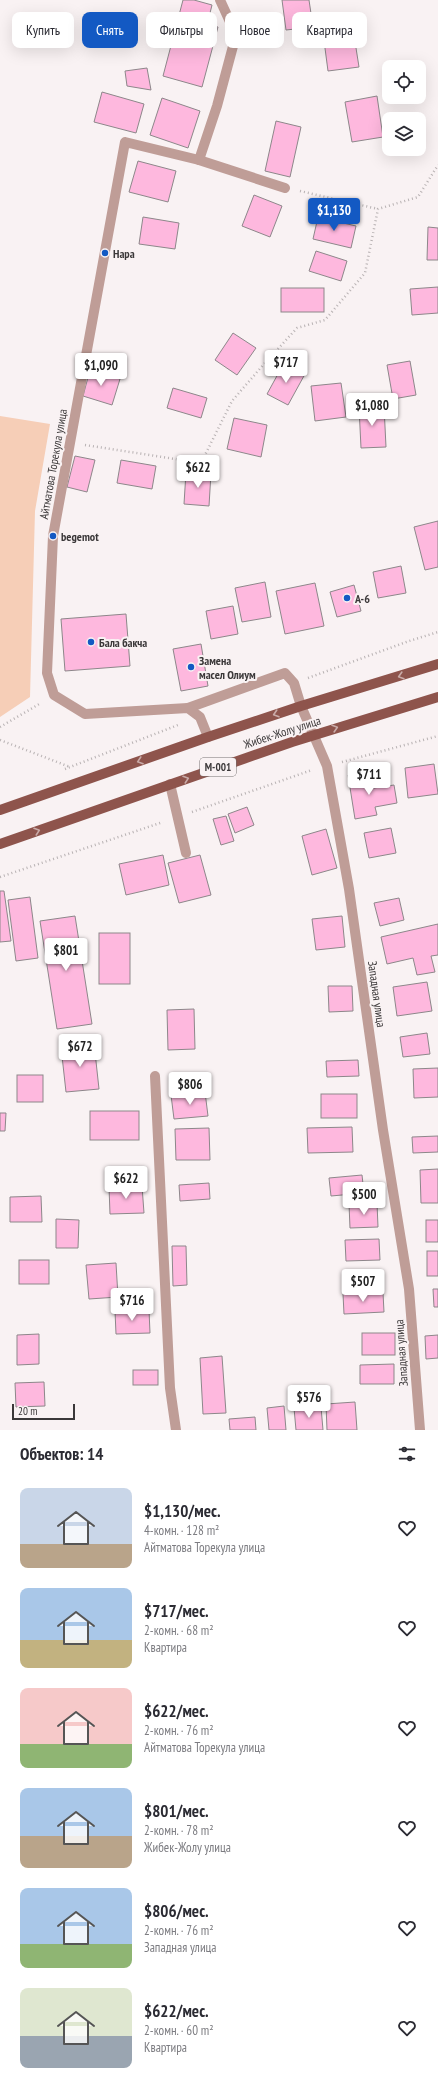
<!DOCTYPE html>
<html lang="ru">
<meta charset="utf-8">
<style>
:root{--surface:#fff;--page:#f7f7f7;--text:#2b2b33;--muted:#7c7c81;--accent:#1359c3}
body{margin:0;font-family:"PT Sans Narrow",sans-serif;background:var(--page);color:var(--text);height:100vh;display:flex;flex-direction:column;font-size:15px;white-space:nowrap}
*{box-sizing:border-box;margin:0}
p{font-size:13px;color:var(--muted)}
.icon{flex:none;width:22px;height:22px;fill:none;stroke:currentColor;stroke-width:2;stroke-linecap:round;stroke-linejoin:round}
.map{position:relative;height:1430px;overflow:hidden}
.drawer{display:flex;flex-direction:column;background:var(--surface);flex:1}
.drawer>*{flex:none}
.top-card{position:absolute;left:12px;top:12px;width:414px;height:36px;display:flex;gap:8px}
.tools{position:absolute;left:382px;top:60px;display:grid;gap:8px}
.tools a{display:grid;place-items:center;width:44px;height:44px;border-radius:8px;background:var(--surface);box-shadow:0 4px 16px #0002;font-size:20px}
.scale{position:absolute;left:12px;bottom:10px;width:63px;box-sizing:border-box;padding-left:4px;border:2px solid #3b3839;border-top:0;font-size:11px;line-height:14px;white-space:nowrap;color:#3b3839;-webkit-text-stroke:3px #f9f2f3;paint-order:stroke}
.price{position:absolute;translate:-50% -34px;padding:0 9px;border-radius:4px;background:#fff;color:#222;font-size:13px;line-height:26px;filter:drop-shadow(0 1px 2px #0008)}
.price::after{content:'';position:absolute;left:50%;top:24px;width:12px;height:9px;margin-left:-6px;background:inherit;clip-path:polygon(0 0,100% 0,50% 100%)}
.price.selected{background:var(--accent);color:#fff}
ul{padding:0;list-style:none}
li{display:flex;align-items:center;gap:12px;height:100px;padding:0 20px}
li span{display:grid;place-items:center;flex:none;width:112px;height:80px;border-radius:8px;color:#555}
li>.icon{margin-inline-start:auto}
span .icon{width:48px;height:48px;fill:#fffc;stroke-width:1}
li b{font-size:17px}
h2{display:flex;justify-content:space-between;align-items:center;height:48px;padding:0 20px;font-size:17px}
.tag{padding:0 14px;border-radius:8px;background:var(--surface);box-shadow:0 4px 16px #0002;font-size:14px;line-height:36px}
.tag.selected{background:var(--accent);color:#fff}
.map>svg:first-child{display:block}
.green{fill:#f6ceb7}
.building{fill:#feb8de;stroke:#8d878a}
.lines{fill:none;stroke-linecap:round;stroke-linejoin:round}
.path{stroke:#b8b2b3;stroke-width:2.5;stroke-dasharray:1 3;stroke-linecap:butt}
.service{stroke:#bf9d97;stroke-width:10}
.minor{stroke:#bf9d97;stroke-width:10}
.primary{stroke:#8e544c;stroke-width:10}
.oneway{stroke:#c9aba8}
.poi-dot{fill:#1359c3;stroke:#f9f2f3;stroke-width:1.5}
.labels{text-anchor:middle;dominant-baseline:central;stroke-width:4;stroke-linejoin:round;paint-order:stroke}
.shield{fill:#f9f2f3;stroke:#747071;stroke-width:1}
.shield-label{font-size:11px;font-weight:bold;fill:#3b3839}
.poi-label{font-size:12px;font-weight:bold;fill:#3b3839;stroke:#f9f2f3;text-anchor:start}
.street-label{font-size:12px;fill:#3b3839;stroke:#f9f2f3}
</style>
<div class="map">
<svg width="438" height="1430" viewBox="0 0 438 1430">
<rect width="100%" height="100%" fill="#f9f2f3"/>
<path class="green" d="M 0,416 L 50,424 L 35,511 L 30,697 L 0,717 Z"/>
<g class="building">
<path d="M 183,0 L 194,0 L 212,5 L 207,25 L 218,27 L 202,87 L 163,76 Z"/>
<path d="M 282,0 L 309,0 L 313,27 L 286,30 Z"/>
<path d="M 353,29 L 359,67 L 328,71 L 323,33 Z"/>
<path d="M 147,68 L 151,90 L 127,86 L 125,71 Z"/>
<path d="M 102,92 L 144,104 L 136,133 L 94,122 Z"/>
<path d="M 377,96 L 383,137 L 352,142 L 345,102 Z"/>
<path d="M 162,98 L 200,111 L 188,148 L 150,135 Z"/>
<path d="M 276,121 L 301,127 L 290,177 L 265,171 Z"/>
<path d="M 138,161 L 176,171 L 168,202 L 129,192 Z"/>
<path d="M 254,195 L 282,206 L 270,237 L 242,226 Z"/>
<path d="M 143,217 L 179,223 L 175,249 L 139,244 Z"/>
<path d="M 318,217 L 356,226 L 351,248 L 313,239 Z"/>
<path d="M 428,227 L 438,228 L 438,260 L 427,260 Z"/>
<path d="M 316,251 L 347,261 L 341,281 L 309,271 Z"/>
<path d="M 438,287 L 438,313 L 412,315 L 410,289 Z"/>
<rect x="281" y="288" width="43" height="24"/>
<path d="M 233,333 L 256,348 L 237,375 L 215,360 Z"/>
<path d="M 410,361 L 416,395 L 393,399 L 387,365 Z"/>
<path d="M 284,363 L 305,374 L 288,405 L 267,394 Z"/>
<path d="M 90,370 L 120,379 L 112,405 L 83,396 Z"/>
<path d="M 341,383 L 346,417 L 315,421 L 311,386 Z"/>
<path d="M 173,388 L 207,398 L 201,418 L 167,408 Z"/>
<path d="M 384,406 L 386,447 L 361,448 L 359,407 Z"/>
<path d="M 234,418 L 267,425 L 261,457 L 227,449 Z"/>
<path d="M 75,456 L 95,460 L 87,492 L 67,487 Z"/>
<path d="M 121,460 L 156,466 L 152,489 L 117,483 Z"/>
<path d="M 186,472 L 211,473 L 209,506 L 184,504 Z"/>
<path d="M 438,521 L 438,567 L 425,570 L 414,527 Z"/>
<path d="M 401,566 L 406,593 L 378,598 L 373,572 Z"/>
<path d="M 265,582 L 271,617 L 242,622 L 235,588 Z"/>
<path d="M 315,583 L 324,626 L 285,634 L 276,591 Z"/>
<path d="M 354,585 L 361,611 L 337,617 L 330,592 Z"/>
<path d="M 233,606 L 238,634 L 211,639 L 206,611 Z"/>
<path d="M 126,614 L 130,666 L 65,671 L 61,619 Z"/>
<path d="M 201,644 L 208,686 L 181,691 L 173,649 Z"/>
<path d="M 434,764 L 438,794 L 408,798 L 405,768 Z"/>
<path d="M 364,772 L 367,789 L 394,785 L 397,803 L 375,807 L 377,815 L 355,819 L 348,775 Z"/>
<path d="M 247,807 L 254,825 L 235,833 L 228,814 Z"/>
<path d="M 226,816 L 234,841 L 221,845 L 213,819 Z"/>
<path d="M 391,828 L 396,853 L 369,858 L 364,833 Z"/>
<path d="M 326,829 L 337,868 L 312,875 L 302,836 Z"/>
<path d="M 163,855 L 169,885 L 126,895 L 119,864 Z"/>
<path d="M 200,855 L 211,895 L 179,903 L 168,863 Z"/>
<path d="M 0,891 L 4,891 L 11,941 L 0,942 Z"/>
<path d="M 30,897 L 38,958 L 16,961 L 8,900 Z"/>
<path d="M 399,898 L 404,920 L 380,926 L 374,903 Z"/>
<path d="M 75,916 L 92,1024 L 57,1029 L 40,921 Z"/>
<path d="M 342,916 L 345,947 L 316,950 L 312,919 Z"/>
<path d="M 438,924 L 438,955 L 431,956 L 435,972 L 417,975 L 413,958 L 387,964 L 381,937 Z"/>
<rect x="99" y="933" width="31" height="51"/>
<path d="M 427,982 L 432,1011 L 397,1016 L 393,987 Z"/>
<path d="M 328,986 L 352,986 L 353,1011 L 329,1012 Z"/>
<path d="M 194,1009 L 195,1049 L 168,1050 L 167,1010 Z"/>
<path d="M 427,1033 L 430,1054 L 403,1057 L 400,1037 Z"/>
<path d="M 94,1043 L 99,1089 L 66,1092 L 61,1047 Z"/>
<path d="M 358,1060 L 359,1076 L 327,1077 L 326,1061 Z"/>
<path d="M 438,1068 L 438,1097 L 414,1098 L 413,1069 Z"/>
<rect x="17" y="1075" width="26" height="27"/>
<path d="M 205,1092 L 208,1116 L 174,1119 L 171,1095 Z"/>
<rect x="321" y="1094" width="36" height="24"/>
<rect x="90" y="1111" width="49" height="29"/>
<path d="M 0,1113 L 6,1113 L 5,1131 L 0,1131 Z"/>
<path d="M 352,1127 L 353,1152 L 308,1153 L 307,1128 Z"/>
<path d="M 209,1128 L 210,1160 L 176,1160 L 175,1129 Z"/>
<path d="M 438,1136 L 438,1152 L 413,1153 L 412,1137 Z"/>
<path d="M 438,1169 L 438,1203 L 421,1203 L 420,1170 Z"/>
<path d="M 362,1175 L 364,1193 L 331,1196 L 329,1178 Z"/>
<path d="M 209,1183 L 210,1199 L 180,1201 L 179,1185 Z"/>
<path d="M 142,1186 L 144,1213 L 110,1214 L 109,1187 Z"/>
<path d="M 41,1196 L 42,1222 L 10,1222 L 10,1197 Z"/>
<path d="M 377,1203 L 378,1227 L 350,1228 L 349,1204 Z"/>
<path d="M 56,1219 L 79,1220 L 78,1248 L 56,1248 Z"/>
<rect x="426" y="1220" width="12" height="22"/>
<path d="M 379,1239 L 380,1260 L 346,1261 L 345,1240 Z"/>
<path d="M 172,1246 L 186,1246 L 187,1285 L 173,1286 Z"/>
<rect x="427" y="1251" width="11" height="25"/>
<rect x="19" y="1260" width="30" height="24"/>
<path d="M 116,1263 L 118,1297 L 89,1299 L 86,1265 Z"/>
<path d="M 433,1289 L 438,1289 L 438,1307 L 434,1307 Z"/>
<path d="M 383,1293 L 384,1312 L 344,1314 L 343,1294 Z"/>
<path d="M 149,1310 L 150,1333 L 116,1334 L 115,1311 Z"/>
<rect x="362" y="1333" width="33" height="22"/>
<path d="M 39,1334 L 39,1364 L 17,1365 L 17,1335 Z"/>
<path d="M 438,1335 L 438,1358 L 426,1359 L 425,1336 Z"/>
<path d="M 222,1356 L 226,1413 L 203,1414 L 200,1358 Z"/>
<path d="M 394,1364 L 394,1384 L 360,1384 L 360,1365 Z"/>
<rect x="133" y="1370" width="25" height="15"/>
<path d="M 44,1382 L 45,1406 L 16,1407 L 15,1383 Z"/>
<path d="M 355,1402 L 357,1430 L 327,1430 L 326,1404 Z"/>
<path d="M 284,1406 L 286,1430 L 269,1430 L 267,1408 Z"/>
<path d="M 321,1407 L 323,1430 L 296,1430 L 294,1408 Z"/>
<path d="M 255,1417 L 256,1430 L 230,1430 L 229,1419 Z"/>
</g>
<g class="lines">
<g class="path">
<path d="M 300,191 L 378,209"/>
<path d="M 85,445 L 201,463 L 232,401 L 264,364 L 297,328 L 325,320 L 365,273 L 378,209 L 418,197 L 438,165"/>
<path d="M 308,678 L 409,641 L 438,632"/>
<path d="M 0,727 L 41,703"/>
<path d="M 0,740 L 70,767"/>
<path d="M 342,762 L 438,736"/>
<path d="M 65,769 L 178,725"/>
<path d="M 192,812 L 312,770"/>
<path d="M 0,877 L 163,822"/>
</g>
<path class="service" d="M 170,784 L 186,853"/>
<g class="minor">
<path d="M 199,160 L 217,106 L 236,35 L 220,0"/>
<path d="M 188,708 L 285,673 L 294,683 L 301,706 L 327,766 L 349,889 L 383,1130 L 409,1289 L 420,1430"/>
<path d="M 208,737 L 200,717 L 188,708 L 85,714 L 54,695 L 47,673 L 53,536 L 125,142 L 199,160 L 285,188"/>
<path d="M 155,1076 L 170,1388 L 176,1430"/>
</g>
<g class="primary">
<path d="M 0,810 L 208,737 L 301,706 L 438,664"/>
<path d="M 0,844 L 292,742 L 438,697"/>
</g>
</g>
<defs><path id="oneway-chevron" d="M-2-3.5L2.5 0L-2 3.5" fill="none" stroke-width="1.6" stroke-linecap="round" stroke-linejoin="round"/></defs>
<g class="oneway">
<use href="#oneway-chevron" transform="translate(401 676) rotate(163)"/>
<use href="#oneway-chevron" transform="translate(276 714) rotate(162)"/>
<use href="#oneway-chevron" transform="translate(335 728) rotate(-17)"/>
<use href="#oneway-chevron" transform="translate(140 761) rotate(161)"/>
<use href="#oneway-chevron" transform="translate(186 779) rotate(-19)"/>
<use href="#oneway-chevron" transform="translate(37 831) rotate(-19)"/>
</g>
<g class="poi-dot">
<circle cx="105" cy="253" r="4"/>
<circle cx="53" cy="536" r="4"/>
<circle cx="347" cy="598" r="4"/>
<circle cx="91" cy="642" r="4"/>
<circle cx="191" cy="667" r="4"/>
</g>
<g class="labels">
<rect class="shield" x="200" y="758" width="36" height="18" rx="3"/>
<g class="shield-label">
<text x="218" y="767">М-001</text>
</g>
<g class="poi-label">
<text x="113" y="253">Нара</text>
<text x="61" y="536">begemot</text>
<text x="355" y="598">А-6</text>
<text x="99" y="642">Бала бакча</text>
<text x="199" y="660">Замена<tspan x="199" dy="14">масел Олиум</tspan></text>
</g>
<g class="street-label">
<text transform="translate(53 464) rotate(-80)">Айтматова Торекула улица</text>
<text transform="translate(282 732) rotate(-18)">Жибек-Жолу улица</text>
<text transform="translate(377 994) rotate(82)">Западная улица</text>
<text transform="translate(401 1353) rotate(-94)">Западная улица</text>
</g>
</g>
</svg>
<div class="tools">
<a><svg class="icon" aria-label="locate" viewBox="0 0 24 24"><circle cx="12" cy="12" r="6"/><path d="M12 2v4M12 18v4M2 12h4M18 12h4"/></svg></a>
<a><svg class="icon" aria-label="layers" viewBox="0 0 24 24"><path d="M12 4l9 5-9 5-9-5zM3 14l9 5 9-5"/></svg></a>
</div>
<div class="scale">20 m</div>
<b class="price selected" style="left:334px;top:232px">$1,130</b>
<b class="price" style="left:286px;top:384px">$717</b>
<b class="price" style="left:101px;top:387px">$1,090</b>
<b class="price" style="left:372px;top:427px">$1,080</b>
<b class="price" style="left:198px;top:489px">$622</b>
<b class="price" style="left:369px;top:796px">$711</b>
<b class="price" style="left:66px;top:972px">$801</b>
<b class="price" style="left:80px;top:1068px">$672</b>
<b class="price" style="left:190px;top:1106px">$806</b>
<b class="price" style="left:126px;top:1200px">$622</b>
<b class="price" style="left:364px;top:1216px">$500</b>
<b class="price" style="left:363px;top:1303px">$507</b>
<b class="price" style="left:132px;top:1322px">$716</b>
<b class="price" style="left:309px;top:1419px">$576</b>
<div class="top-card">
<a class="tag">Купить</a>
<a class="tag selected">Снять</a>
<a class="tag">Фильтры</a>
<a class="tag">Новое</a>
<a class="tag">Квартира</a>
</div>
</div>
<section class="drawer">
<h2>Объектов: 14<svg class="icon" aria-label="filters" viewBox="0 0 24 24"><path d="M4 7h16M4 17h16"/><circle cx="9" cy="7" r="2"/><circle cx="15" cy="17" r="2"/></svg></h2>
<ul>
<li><span style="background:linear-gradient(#c9d6e8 70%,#b9a48a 0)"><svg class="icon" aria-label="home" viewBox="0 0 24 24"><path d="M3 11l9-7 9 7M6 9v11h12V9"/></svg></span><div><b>$1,130/мес.</b><p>4-комн. · 128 m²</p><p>Айтматова Торекула улица</p></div><svg class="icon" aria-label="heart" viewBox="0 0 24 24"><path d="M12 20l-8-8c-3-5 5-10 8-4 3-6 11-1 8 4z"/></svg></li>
<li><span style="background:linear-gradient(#a9c7e8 65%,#c2b280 0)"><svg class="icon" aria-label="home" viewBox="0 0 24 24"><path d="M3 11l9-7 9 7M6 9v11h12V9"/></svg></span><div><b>$717/мес.</b><p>2-комн. · 68 m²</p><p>Квартира</p></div><svg class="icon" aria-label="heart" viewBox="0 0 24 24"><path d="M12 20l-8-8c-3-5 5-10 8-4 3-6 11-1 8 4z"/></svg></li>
<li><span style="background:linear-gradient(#f6c9c9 70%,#8fb573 0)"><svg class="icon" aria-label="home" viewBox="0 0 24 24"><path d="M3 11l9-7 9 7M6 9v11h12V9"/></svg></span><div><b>$622/мес.</b><p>2-комн. · 76 m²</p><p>Айтматова Торекула улица</p></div><svg class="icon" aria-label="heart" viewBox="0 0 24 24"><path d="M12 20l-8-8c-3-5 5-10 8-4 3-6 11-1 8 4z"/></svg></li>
<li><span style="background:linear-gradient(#a9c7e8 60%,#b9a48a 0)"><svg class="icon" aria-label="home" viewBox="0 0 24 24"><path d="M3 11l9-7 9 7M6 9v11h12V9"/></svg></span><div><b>$801/мес.</b><p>2-комн. · 78 m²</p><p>Жибек-Жолу улица</p></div><svg class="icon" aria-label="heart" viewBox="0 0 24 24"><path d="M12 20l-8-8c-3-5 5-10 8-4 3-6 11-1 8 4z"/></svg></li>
<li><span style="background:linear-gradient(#a9c7e8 70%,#8fb573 0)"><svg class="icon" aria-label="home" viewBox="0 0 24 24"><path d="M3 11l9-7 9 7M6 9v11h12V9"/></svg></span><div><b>$806/мес.</b><p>2-комн. · 76 m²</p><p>Западная улица</p></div><svg class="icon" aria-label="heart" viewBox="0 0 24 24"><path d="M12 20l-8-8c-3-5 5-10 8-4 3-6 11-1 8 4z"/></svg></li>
<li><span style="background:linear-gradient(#dfe7d0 60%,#9aa5b1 0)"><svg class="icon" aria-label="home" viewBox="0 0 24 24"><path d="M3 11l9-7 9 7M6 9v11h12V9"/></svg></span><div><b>$622/мес.</b><p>2-комн. · 60 m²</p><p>Квартира</p></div><svg class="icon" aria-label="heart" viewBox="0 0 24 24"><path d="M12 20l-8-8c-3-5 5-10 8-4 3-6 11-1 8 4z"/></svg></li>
</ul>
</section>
